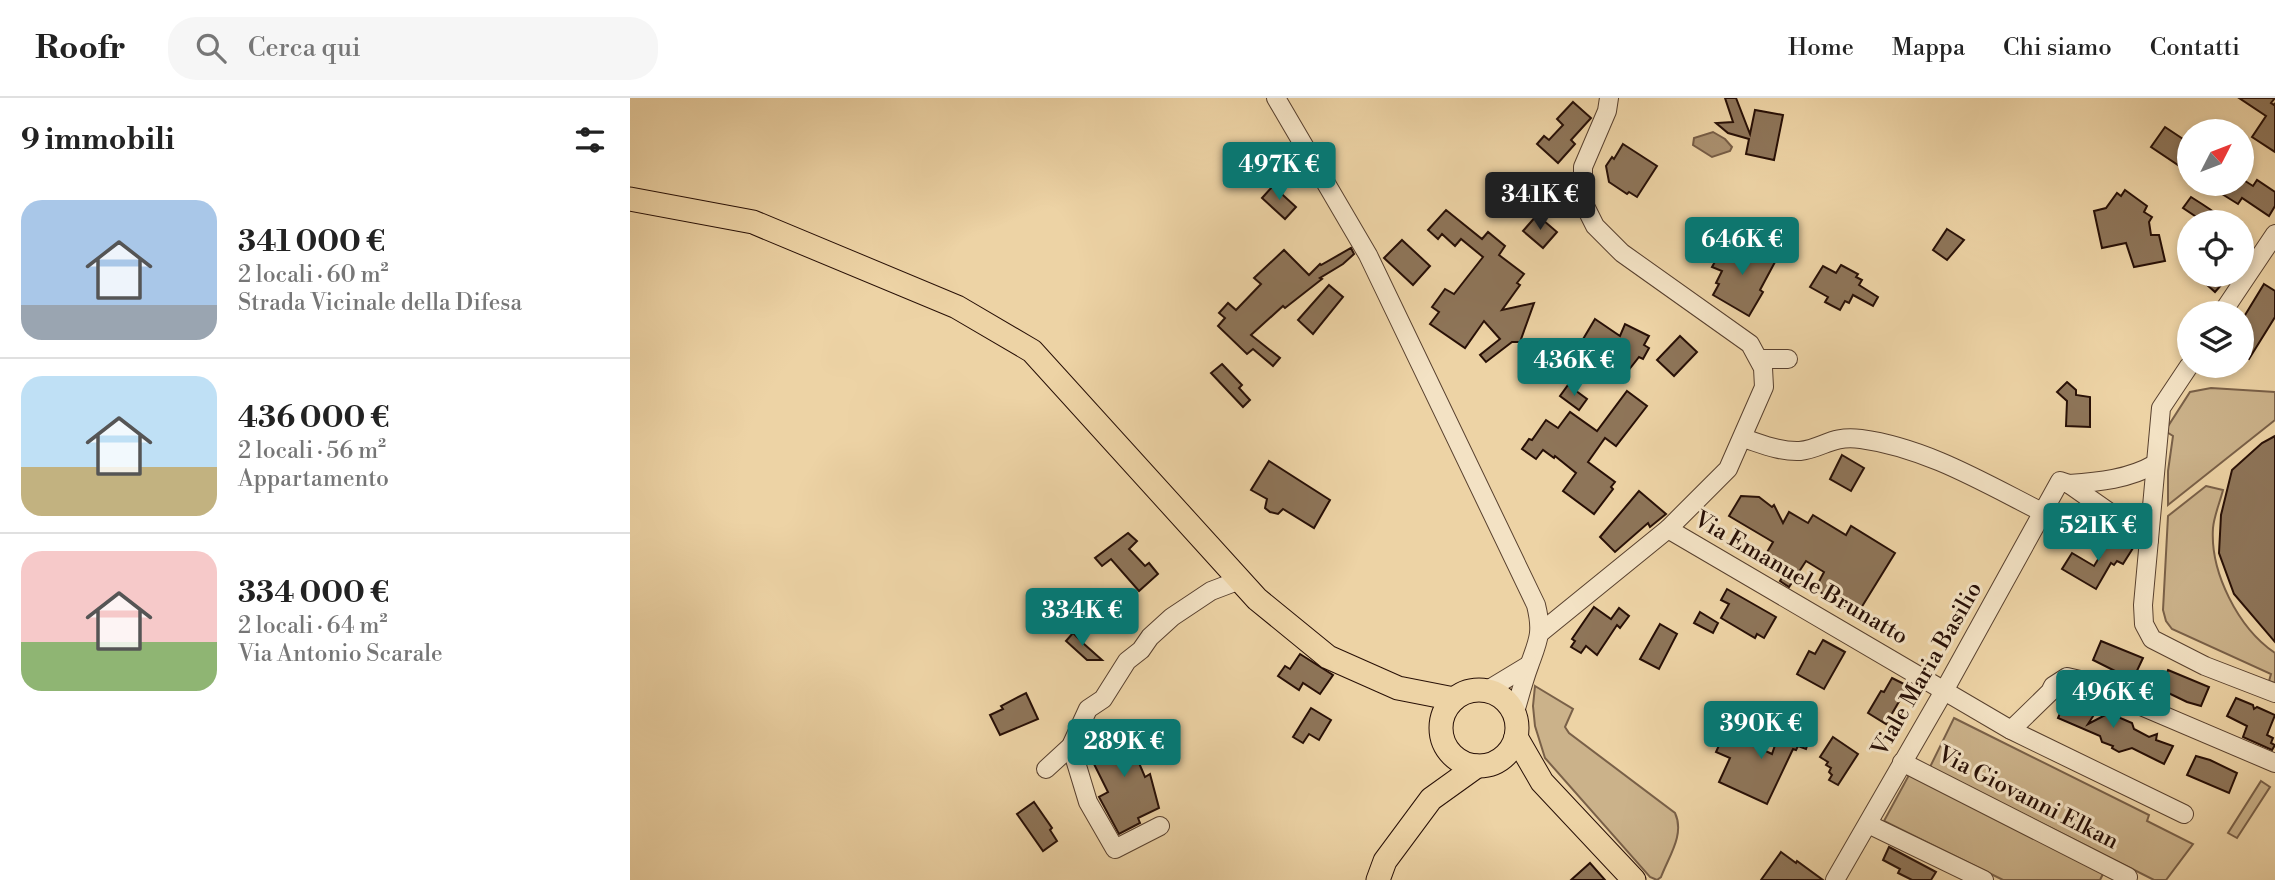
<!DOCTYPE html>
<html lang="it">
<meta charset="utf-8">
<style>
:root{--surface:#fff;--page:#f6f6f6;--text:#222;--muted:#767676;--line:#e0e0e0;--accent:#0f766e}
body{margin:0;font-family:"Libre Bodoni",serif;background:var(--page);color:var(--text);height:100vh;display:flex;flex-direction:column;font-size:26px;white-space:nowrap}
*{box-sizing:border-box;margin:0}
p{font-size:23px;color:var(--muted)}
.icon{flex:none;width:38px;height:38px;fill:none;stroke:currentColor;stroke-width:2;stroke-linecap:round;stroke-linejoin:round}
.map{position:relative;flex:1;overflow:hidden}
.details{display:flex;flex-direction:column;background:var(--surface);width:630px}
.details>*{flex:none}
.needle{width:46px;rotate:48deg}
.controls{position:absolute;left:1547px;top:21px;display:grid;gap:14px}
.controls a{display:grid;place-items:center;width:77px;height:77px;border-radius:50%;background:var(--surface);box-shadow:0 4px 10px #0003;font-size:35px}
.price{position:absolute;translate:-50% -60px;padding:0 16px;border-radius:7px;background:var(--accent);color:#fff;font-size:23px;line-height:46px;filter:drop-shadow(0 2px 4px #0008)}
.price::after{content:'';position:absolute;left:50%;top:42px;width:21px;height:16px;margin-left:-10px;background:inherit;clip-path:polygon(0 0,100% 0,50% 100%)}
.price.selected{background:#222;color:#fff}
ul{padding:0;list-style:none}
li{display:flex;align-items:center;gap:21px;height:175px;padding:0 21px}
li+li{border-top:2px solid var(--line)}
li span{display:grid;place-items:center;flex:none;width:196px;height:140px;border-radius:21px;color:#555}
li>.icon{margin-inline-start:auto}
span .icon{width:84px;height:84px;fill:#fffc;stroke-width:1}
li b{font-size:30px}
h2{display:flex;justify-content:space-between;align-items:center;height:84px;padding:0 21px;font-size:30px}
header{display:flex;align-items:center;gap:42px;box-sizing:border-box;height:98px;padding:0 35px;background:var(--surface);border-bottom:2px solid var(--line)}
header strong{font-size:33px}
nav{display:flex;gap:38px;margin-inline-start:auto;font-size:24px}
.search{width:490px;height:63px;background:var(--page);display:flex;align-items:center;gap:18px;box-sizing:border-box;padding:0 24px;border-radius:28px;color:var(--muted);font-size:26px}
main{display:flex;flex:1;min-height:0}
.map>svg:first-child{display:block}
.green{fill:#cbb28a;stroke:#796048;stroke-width:2}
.water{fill:#aa906f;stroke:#765c45;stroke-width:2}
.building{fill:#8e7559;stroke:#270f06;stroke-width:2}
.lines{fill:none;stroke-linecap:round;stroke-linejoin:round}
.minor-casing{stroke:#58402e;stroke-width:20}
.major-casing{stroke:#270f06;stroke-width:25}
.minor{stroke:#f3e2c4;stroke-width:18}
.major{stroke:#edd3a5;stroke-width:23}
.labels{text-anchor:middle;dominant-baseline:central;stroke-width:6;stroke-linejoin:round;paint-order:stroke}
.street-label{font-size:23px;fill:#270f06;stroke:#f3e2c4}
</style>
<header>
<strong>Roofr</strong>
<div class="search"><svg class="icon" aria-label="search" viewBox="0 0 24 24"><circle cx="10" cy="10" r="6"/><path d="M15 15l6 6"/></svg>Cerca qui</div>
<nav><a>Home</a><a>Mappa</a><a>Chi siamo</a><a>Contatti</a></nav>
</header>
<main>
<section class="details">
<h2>9 immobili<svg class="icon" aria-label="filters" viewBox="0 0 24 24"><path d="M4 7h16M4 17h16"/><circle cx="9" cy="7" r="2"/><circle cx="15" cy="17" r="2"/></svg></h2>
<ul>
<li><span style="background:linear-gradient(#a9c7e8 75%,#9aa5b1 0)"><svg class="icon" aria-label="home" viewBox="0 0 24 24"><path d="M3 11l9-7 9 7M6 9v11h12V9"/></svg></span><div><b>341 000 €</b><p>2 locali · 60 m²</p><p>Strada Vicinale della Difesa</p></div></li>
<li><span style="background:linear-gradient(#bfe0f5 65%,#c2b280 0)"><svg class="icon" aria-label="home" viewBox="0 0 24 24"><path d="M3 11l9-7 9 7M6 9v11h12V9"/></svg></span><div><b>436 000 €</b><p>2 locali · 56 m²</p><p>Appartamento</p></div></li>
<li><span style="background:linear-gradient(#f6c9c9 65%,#8fb573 0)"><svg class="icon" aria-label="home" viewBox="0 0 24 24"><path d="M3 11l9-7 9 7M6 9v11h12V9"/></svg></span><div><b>334 000 €</b><p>2 locali · 64 m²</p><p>Via Antonio Scarale</p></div></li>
</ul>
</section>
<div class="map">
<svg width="1645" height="782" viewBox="0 0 1645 782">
<rect width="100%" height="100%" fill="#edd3a5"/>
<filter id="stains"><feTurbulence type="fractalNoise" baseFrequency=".00286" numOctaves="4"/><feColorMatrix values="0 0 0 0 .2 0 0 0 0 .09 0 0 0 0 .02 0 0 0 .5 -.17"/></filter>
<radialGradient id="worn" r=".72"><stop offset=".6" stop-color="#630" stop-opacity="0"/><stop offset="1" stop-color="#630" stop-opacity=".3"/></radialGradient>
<g class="green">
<path d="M 1581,290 L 1645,294 L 1645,322 L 1538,407 L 1538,373 L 1543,338 L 1535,333 L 1560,294 Z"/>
<path d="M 1576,388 L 1593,392 C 1590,404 1584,418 1583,430 C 1580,474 1608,530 1645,555 L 1645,585 L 1639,583 L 1641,576 L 1542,531 L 1536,523 L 1533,512 L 1538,418 Z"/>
<path d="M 905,588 L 943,611 L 935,629 L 939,635 L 1045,715 C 1055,736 1039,758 1031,779 L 1027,782 L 1020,779 L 915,660 L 905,628 L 903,608 Z"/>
<path d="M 1324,620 L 1519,717 L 1517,723 L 1563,746 L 1536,782 L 1524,782 L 1300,669 Z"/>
<path d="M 1279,677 L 1474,774 L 1470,782 L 1373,782 L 1254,723 Z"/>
<path d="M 1631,683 L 1640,689 L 1607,740 L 1598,735 Z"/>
</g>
<path class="water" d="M 1083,34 L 1095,41 L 1102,49 L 1100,53 L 1082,59 L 1063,47 L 1064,40 Z"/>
<g class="building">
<path d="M 1095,0 L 1106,0 L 1120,36 L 1125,12 L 1153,17 L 1144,62 L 1116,56 L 1119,41 L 1098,35 L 1086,25 L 1103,24 Z"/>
<path d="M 1609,0 L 1645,0 L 1641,5 L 1644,7 L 1645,5 L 1645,54 L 1622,39 L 1636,18 Z"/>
<path d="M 943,4 L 961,20 L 941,42 L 945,46 L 928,65 L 907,46 L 914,38 L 919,42 L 933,27 L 927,21 Z"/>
<path d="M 1535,29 L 1559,45 L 1559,63 L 1554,71 L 1521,49 Z"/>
<path d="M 993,46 L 1027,68 L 1007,99 L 999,94 L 997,96 L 979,84 L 976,68 L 982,59 L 984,61 Z"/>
<path d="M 1612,81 L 1623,88 L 1627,82 L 1645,94 L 1645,108 L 1639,118 L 1612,100 L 1608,106 L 1576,86 L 1612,86 Z"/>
<path d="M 643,88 L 666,109 L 655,121 L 632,100 Z"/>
<path d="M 1495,92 L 1517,108 L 1514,114 L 1522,119 L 1519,124 L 1521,137 L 1529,137 L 1535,163 L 1504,169 L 1496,145 L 1472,150 L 1464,113 L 1476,110 L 1487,95 L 1491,98 Z"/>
<path d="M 1561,99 L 1572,106 L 1599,124 L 1574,124 L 1553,110 Z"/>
<path d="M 816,112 L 852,141 L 858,134 L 875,148 L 869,157 L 894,176 L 887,185 L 890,187 L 872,212 L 904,205 L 890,244 L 882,244 L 856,264 L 850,257 L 870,241 L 854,223 L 835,250 L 800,226 L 809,214 L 802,209 L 815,191 L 824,196 L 853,159 L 831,141 L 825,148 L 812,136 L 808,141 L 798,132 Z"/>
<path d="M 907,117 L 927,134 L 913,150 L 893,133 Z"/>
<path d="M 1317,131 L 1334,142 L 1317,162 L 1303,152 Z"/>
<path d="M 772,142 L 800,168 L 783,187 L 754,160 Z"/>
<path d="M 1104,143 L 1130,158 L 1133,154 L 1145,164 L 1130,192 L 1133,194 L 1119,218 L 1083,197 L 1089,186 L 1086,185 L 1092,173 L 1082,169 L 1091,153 L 1097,157 Z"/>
<path d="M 721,150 L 724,156 L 713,166 L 690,180 L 692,181 L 655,210 L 653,208 L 621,237 L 650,260 L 643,268 L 623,251 L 617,256 L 588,228 L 595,220 L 589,215 L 598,205 L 606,212 L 631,186 L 624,180 L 654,152 L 679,177 L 690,166 L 691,167 Z"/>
<path d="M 1211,167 L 1228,176 L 1226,179 L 1232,182 L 1229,187 L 1248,199 L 1243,208 L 1223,197 L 1219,205 L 1215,203 L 1210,212 L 1195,204 L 1198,199 L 1180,189 L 1193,168 L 1206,175 Z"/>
<path d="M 1566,177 L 1600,177 L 1585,194 Z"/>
<path d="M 1634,186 L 1645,193 L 1645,219 L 1619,261 L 1612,257 L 1612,222 Z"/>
<path d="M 699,187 L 713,199 L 683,236 L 668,222 Z"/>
<path d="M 965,221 L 990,238 L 995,226 L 1019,238 L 1014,247 L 1019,250 L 1013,261 L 1009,259 L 994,278 L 958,258 L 953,266 L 943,258 Z"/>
<path d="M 1050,238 L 1067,254 L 1044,278 L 1027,262 Z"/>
<path d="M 592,266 L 612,287 L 609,290 L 620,302 L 613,309 L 581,275 Z"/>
<path d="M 1437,284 L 1446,292 L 1446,297 L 1460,299 L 1460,329 L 1436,328 L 1437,303 L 1427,294 Z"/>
<path d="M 938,287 L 957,301 L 949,312 L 930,298 Z"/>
<path d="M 997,293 L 1017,308 L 986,348 L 975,340 L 958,364 L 985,384 L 981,389 L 983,391 L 964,416 L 933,393 L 946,375 L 925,358 L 924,360 L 913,352 L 906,361 L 892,351 L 899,341 L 902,342 L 916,322 L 928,330 L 940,314 L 967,333 Z"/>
<path d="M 1645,338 L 1645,544 L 1604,496 L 1589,455 L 1591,417 L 1602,372 L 1632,345 Z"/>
<path d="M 1212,357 L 1234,370 L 1221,393 L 1200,381 Z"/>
<path d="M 639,363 L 700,402 L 684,430 L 653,411 L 648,416 L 640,414 L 635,410 L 637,401 L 621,392 Z"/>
<path d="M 1009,393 L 1036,416 L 1020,429 L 1018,425 L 985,454 L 970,439 Z"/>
<path d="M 1111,398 L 1129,399 L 1142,409 L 1144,407 L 1153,425 L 1159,414 L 1178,425 L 1183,417 L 1216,437 L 1221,428 L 1265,455 L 1228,515 L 1211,506 L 1209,498 L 1201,501 L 1185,491 L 1194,474 L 1176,463 L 1159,489 L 1150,483 L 1156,473 L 1133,461 L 1143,444 L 1099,418 Z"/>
<path d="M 498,435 L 507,443 L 499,451 L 515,468 L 519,465 L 528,476 L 509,493 L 481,461 L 472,468 L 465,460 Z"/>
<path d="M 1483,437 L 1503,450 L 1493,466 L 1487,463 L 1484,467 L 1481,465 L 1466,491 L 1432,471 L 1442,455 L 1464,468 Z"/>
<path d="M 1097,491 L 1146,519 L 1134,540 L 1127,536 L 1125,540 L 1091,520 L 1099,506 L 1091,502 Z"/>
<path d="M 964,509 L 981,521 L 989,510 L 999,518 L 990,530 L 987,527 L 967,557 L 956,548 L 951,555 L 941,549 L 945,543 L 942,541 Z"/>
<path d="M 1070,514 L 1088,525 L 1083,535 L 1064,525 Z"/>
<path d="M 1030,526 L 1047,536 L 1029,571 L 1010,561 Z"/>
<path d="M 443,535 L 454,546 L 472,562 L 457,562 L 436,543 Z"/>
<path d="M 1193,542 L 1215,554 L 1194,591 L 1167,576 L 1179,553 L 1185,556 Z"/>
<path d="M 1471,543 L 1513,560 L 1504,579 L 1489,575 L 1463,562 Z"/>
<path d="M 670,556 L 703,577 L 690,596 L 673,585 L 669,592 L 648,578 L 655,568 L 660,571 Z"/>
<path d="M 1538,572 L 1579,589 L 1571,608 L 1557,604 L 1530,591 Z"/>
<path d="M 1262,580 L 1278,588 L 1256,626 L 1238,615 L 1251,593 L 1254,594 Z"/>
<path d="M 396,595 L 408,621 L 370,637 L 360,617 L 373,611 L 371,608 Z"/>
<path d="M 1442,597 L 1458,602 L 1459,605 L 1469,609 L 1458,626 L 1479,615 L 1502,625 L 1504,631 L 1519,639 L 1527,636 L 1526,642 L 1543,648 L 1534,666 L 1502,650 L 1489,654 L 1482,650 L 1483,648 L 1472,644 L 1470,638 L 1428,620 L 1437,599 Z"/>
<path d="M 1606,600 L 1623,607 L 1624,611 L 1627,609 L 1645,617 L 1637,637 L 1643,640 L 1641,645 L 1645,647 L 1642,652 L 1613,639 L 1617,628 L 1597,618 Z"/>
<path d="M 681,610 L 701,622 L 689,642 L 679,636 L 673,645 L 663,639 Z"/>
<path d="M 1154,621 L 1183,630 L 1176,651 L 1168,648 L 1166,652 L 1163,651 L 1137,706 L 1089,684 L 1100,660 L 1086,654 L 1095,634 L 1142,656 Z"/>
<path d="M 510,625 L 513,640 L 511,641 L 516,653 L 506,658 L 515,679 L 520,676 L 529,710 L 508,720 L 510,725 L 489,736 L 469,699 L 478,694 L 457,652 Z"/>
<path d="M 1203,639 L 1228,656 L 1208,687 L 1199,682 L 1202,677 L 1199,674 L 1201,670 L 1196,667 L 1198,664 L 1190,659 Z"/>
<path d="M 1566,658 L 1580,662 L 1607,675 L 1599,695 L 1557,677 Z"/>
<path d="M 404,704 L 422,730 L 420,732 L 427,743 L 413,753 L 387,716 Z"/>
<path d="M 1259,749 L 1306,774 L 1301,782 L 1282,782 L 1268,775 L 1270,771 L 1253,762 Z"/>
<path d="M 1151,754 L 1166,765 L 1167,763 L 1193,782 L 1131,782 Z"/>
<path d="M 960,765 L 975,782 L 941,782 Z"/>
</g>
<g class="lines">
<g class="minor-casing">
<g id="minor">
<path d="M 646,0 L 738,157 L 906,507 C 913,535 908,543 899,568 C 893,584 889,601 884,617"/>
<path d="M 1592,215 L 1645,136"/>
<path d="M 1130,261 L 1158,261"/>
<path d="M 1559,268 L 1531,310 L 1513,507 L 1514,526 L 1522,541 L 1575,568 L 1645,595"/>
<path d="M 1113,340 C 1132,346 1150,354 1170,353 C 1194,350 1201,337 1231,341 C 1297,350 1356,386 1414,415"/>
<path d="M 1439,386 C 1469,384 1499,381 1525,366"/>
<path d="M 1038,431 L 1381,632 L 1554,716"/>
<path d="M 910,535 L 1038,431 L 1098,371 L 1134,289 L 1133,270 L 1120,246 L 992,155 L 965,128 L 953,104 L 953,69 L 977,13 L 979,0"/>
<path d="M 856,593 L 899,567"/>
<path d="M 1381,632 L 1420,594 L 1423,588 L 1437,579 L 1450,582 L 1645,665"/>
<path d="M 441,648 L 458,704 L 485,751 L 530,728"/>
<path d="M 1272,664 L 1498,779 L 1496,782"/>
<path d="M 416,671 L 441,648 L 458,611 L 473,601 L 497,563 L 511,552 L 520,539 L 542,519 L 581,493 L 610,482"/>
<path d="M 1238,726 L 1354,782"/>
<path d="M 1205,782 L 1314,593 L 1430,383 L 1439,386 L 1519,442"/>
</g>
</g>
<g class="major-casing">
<g id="major">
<path d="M 0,101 L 123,124 L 327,209 L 402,253 L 627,501 L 698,559 L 768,590 L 824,601"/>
<circle cx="849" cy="630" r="38"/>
<path d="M 886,639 L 912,684 L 1004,782"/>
<path d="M 748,782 L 755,763 L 801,701 L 847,668"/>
</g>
</g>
<use href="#minor" class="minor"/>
<use href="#major" class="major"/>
</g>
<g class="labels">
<g class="street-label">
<text transform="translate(1171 480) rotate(30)">Via Emanuele Brunatto</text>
<text transform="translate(1297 571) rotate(-60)">Viale Maria Basilio</text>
<text transform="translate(1398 700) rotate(27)">Via Giovanni Elkan</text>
</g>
</g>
<rect width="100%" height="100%" filter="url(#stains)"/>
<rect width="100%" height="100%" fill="url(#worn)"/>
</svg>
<div class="controls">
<a><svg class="needle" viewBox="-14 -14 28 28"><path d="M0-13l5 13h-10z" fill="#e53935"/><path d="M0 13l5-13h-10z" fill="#767676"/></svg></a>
<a><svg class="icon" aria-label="locate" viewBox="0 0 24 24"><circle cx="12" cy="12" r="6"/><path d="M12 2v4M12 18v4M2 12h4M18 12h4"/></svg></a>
<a><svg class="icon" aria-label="layers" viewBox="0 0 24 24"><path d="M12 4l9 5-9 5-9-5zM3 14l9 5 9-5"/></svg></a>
</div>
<b class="price" style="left:649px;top:104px">497K €</b>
<b class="price selected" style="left:910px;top:134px">341K €</b>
<b class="price" style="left:1112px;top:179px">646K €</b>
<b class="price" style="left:944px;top:300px">436K €</b>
<b class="price" style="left:1468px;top:465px">521K €</b>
<b class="price" style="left:452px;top:550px">334K €</b>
<b class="price" style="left:1483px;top:632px">496K €</b>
<b class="price" style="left:1131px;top:663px">390K €</b>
<b class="price" style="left:494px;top:681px">289K €</b>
</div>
</main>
